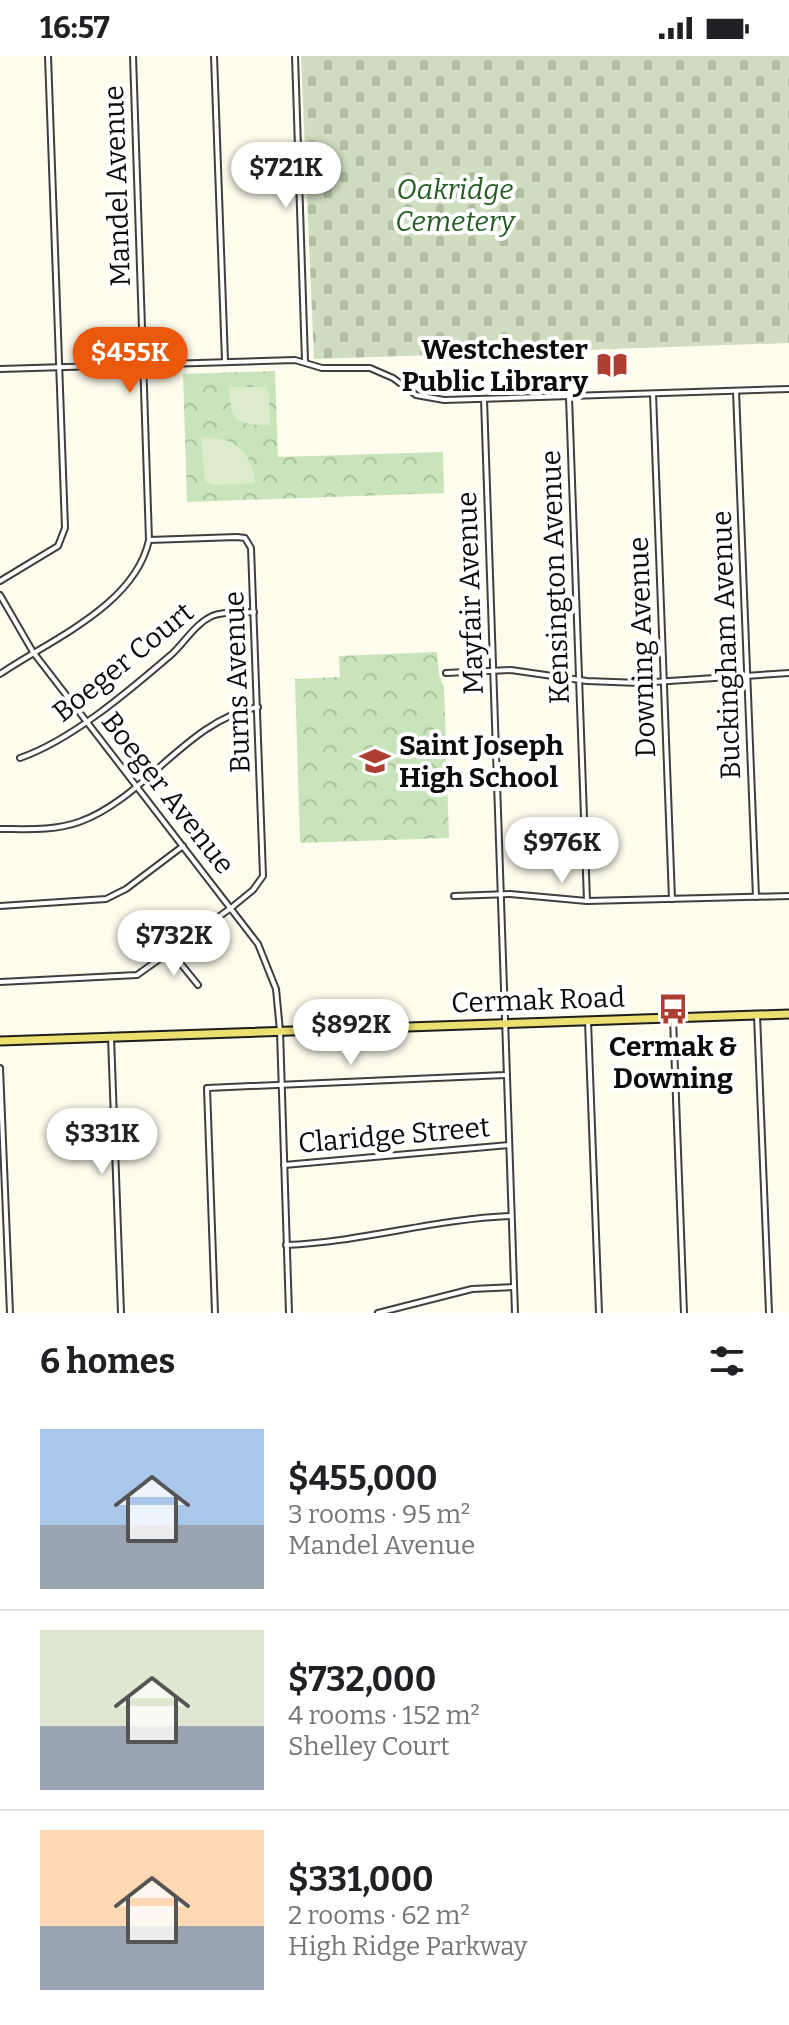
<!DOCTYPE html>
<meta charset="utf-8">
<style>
:root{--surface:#fff;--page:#f6f6f6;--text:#202124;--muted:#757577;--line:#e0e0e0;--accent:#ea580c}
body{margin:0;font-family:Bitter,serif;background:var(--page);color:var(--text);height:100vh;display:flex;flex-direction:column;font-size:30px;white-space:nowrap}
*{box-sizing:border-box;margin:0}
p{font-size:26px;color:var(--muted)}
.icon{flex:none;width:44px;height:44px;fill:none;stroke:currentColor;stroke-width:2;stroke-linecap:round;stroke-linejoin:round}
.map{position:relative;height:1257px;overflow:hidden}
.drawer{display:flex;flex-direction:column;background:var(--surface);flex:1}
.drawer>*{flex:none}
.price{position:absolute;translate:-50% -68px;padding:0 18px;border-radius:28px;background:#fff;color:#222;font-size:26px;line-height:52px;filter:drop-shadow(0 2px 4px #0008)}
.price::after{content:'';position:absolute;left:50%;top:48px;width:24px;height:18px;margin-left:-12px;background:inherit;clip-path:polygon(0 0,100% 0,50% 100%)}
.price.active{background:var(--accent);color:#fff}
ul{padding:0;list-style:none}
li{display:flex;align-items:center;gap:24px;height:200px;padding:0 40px}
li+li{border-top:2px solid var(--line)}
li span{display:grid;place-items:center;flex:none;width:224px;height:160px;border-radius:0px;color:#555}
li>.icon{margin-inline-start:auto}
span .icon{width:96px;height:96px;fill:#fffc;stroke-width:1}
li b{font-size:34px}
h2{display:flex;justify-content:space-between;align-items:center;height:96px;padding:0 40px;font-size:34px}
.status{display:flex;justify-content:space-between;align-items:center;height:56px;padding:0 40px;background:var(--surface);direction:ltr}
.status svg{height:22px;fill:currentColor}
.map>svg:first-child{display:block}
.cemetery{fill:url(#cemetery-stones)}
.park{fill:url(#park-crowns)}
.pitch{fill:#dceccb}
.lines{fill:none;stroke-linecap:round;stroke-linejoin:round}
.minor-casing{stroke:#3f3f3f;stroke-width:8}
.primary-casing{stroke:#1d1d1d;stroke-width:11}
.minor{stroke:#fff;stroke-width:4}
.primary{stroke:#ebdf6f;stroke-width:7}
.labels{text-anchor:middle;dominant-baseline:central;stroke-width:8;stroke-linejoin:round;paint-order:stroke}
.street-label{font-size:28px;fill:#0c0c0c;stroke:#fff}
.park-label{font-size:28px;font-style:italic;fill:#265d23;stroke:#fff}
.poi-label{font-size:28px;font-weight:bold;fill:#0c0c0c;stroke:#fff;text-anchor:end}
</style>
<div class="status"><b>16:57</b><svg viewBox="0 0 49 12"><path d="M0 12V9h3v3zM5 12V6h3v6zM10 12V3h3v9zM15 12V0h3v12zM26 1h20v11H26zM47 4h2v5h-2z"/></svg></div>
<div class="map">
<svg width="789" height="1257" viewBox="0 0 789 1257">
<defs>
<pattern id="cemetery-stones" width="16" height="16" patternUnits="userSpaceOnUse" patternTransform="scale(2)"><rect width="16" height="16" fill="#cfddc0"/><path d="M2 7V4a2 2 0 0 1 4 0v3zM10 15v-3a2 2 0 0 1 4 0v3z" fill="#b1bca4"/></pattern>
<pattern id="park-crowns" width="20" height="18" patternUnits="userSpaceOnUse" patternTransform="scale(2)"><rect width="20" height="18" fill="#c9e4ba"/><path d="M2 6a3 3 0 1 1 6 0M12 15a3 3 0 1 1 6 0" fill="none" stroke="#abc29f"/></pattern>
</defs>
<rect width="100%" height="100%" fill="#fdfced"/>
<path class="cemetery" d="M 301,0 L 789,0 L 789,287 L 314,303 Z"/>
<g class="park">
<path d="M 275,315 L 278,401 L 443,396 L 444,437 L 187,446 L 183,318 Z"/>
<path d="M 437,596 L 439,619 L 444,631 L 449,782 L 300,787 L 295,623 L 340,621 L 339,600 Z"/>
</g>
<g class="pitch">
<path d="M 229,331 L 265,331 L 269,338 L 270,369 C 236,370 230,363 229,331 Z"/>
<path d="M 201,382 C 234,380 252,395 255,427 L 213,429 L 205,426 Z"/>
</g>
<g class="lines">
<g class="minor-casing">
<g id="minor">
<path d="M 214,0 L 225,305"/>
<path d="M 295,0 L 305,305"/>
<path d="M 0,313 L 295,304 L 322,312 L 370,312 L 393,322 L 416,339 L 444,344 L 789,333"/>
<path d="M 736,335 L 756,841"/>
<path d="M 653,338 L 672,843"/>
<path d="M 569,341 L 587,845"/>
<path d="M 484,343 L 515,1257"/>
<path d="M 0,525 L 58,490 L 65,472 L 48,0"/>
<path d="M 0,539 L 33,596 L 258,888 L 276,933 L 280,975 L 289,1257"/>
<path d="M 446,617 L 511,614 L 587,625 L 639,627 L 789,617"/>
<path d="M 0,618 C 52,583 135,549 149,484 L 133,0"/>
<path d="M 20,702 C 72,684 130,634 172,598 C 185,586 195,568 212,560 C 224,555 241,557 254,556"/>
<path d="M 0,773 C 26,773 54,775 79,766 C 146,742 187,664 258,651"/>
<path d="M 454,840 L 510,838 L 587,845 L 789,840"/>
<path d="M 0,850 L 106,843 L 126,833 L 183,790"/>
<path d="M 172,897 L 198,929"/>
<path d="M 0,926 L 137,919 L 231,852 L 253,834 L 263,820 L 251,492 L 245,482 L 237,481 L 149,484"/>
<path d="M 757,959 L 769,1257"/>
<path d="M 673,962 L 684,1257"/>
<path d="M 588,965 L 599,1257"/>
<path d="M 111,981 L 121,1257"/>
<path d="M 0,1012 L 10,1257"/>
<path d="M 284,1109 L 509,1089"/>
<path d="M 286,1189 C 362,1186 434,1163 510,1160"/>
<path d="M 215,1257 L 207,1032 L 505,1019"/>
<path d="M 378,1257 L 472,1233 L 514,1231"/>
</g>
</g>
<g class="primary-casing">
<path id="primary" d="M 0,985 L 789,958"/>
</g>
<use href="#minor" class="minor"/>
<use href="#primary" class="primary"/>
</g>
<defs>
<g id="library-bare" transform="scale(2.4)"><path d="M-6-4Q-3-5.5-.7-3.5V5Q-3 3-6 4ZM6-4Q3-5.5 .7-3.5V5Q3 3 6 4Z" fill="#ae3e32" stroke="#fff" stroke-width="2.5" paint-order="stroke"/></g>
<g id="school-bare" transform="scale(2.4)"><path d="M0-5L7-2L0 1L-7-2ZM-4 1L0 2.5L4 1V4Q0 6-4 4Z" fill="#ae3e32" stroke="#fff" stroke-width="2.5" paint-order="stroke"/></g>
<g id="bus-bare" transform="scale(2.4)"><path d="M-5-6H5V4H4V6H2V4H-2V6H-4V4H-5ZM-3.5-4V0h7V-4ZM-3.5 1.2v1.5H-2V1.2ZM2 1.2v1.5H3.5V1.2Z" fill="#ae3e32" stroke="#fff" stroke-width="2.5" paint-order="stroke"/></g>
</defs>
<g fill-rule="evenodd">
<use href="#library-bare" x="612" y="309"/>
<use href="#school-bare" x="375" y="705"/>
<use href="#bus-bare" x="673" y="953"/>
</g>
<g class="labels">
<g class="street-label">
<text transform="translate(117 130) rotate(-92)">Mandel Avenue</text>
<text transform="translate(555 521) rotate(-92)">Kensington Avenue</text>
<text transform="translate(470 537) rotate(-92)">Mayfair Avenue</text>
<text transform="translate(726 589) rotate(-92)">Buckingham Avenue</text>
<text transform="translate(642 591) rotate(-92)">Downing Avenue</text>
<text transform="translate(123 606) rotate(-39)">Boeger Court</text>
<text transform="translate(237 626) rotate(-92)">Burns Avenue</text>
<text transform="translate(168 737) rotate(52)">Boeger Avenue</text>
<text transform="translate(538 944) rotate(-2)">Cermak Road</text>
<text transform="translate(394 1079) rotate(-5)">Claridge Street</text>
</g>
<g class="park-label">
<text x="455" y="133">Oakridge<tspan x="455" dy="32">Cemetery</tspan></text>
</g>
<g class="poi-label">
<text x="588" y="293">Westchester<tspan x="588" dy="32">Public Library</tspan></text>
<text x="399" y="689" text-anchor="start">Saint Joseph<tspan x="399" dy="32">High School</tspan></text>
<text x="673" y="990" text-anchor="middle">Cermak &amp;<tspan x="673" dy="32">Downing</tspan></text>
</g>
</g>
</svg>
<b class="price" style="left:286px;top:154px">$721K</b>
<b class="price active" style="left:130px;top:339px">$455K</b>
<b class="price" style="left:562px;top:829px">$976K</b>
<b class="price" style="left:174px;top:922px">$732K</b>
<b class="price" style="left:351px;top:1011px">$892K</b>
<b class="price" style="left:102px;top:1120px">$331K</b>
</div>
<section class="drawer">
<h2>6 homes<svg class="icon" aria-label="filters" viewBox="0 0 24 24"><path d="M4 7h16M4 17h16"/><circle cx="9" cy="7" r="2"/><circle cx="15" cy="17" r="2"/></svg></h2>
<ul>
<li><span style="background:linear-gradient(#a9c7e8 60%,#9aa5b1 0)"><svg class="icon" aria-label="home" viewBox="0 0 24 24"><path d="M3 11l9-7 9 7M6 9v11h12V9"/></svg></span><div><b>$455,000</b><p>3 rooms · 95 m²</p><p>Mandel Avenue</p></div></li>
<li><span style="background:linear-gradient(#dfe7d0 60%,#9aa5b1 0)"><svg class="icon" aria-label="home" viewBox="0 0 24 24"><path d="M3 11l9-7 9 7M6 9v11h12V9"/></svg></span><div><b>$732,000</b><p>4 rooms · 152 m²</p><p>Shelley Court</p></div></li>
<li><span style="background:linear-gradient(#ffd9b3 60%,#9aa5b1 0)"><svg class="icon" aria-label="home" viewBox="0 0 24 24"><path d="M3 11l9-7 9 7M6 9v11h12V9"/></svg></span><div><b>$331,000</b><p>2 rooms · 62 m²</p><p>High Ridge Parkway</p></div></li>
</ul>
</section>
